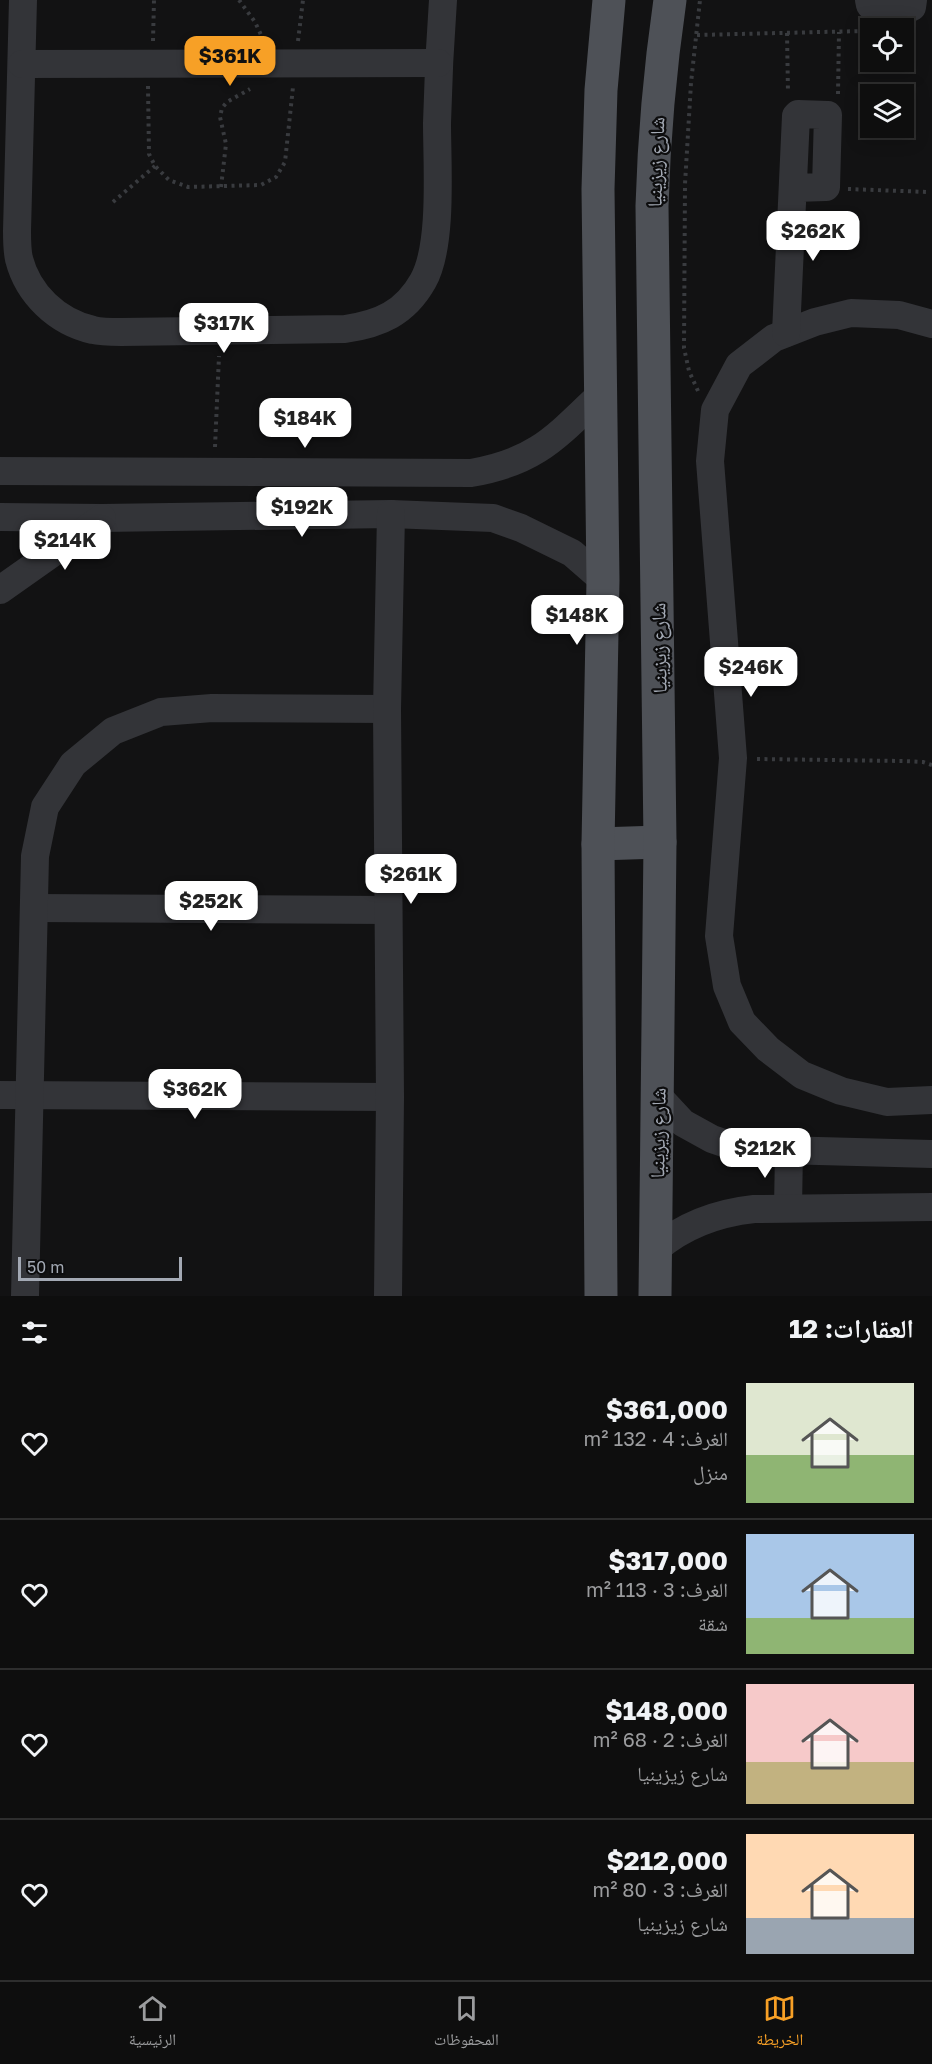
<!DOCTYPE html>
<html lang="ar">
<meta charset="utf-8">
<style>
:root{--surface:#0e0e0e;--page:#1c1c1c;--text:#f1f3f6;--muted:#9b9c9e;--line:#2e2e2e;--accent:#f7a026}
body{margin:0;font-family:"Golos Text","Noto Naskh Arabic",sans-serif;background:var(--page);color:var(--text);direction:rtl;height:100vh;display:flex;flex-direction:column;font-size:22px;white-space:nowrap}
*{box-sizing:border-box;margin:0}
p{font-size:20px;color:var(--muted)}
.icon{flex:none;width:33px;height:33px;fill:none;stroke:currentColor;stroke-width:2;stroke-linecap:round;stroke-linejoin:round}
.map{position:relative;height:1296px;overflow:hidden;direction:ltr}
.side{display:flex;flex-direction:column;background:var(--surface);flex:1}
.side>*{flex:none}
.tools{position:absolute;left:860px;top:18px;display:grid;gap:12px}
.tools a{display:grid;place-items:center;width:54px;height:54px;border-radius:0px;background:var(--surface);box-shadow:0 3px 15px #0003,0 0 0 2px var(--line);font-size:30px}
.scale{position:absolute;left:18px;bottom:15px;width:164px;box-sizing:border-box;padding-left:6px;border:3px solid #a3a9b4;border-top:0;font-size:16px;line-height:21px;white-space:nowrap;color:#a3a9b4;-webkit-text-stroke:4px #0d0d0e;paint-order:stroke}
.price{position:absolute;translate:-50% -51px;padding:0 14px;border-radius:12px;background:#fff;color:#222;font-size:20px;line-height:39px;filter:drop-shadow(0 2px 3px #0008)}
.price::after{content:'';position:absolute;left:50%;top:36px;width:18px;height:14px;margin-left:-9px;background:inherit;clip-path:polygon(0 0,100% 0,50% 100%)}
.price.active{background:var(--accent);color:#111}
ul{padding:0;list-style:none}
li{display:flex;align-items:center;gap:18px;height:150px;padding:0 18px}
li+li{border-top:2px solid var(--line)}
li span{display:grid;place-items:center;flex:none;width:168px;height:120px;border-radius:0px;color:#555}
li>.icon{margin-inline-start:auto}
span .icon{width:72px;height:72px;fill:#fffc;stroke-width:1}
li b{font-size:26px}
h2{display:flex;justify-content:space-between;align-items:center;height:72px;padding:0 18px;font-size:26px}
.dock{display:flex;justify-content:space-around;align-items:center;height:84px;border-top:2px solid var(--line);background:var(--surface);font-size:16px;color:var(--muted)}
.dock a{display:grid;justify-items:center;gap:3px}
.dock .active{color:var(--accent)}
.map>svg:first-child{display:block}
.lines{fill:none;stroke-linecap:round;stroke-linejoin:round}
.path{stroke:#393b3f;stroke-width:4;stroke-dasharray:3 4.5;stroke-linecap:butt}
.minor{stroke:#333438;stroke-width:28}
.major{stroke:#4e5157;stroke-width:33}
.labels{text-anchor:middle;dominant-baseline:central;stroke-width:4.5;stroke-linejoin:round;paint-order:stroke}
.street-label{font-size:20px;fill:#a3a9b4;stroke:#0d0d0e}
</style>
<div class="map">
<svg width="932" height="1296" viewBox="0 0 932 1296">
<rect width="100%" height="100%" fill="#121213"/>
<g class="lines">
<g class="path">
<path d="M 239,0 L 255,22 L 263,39"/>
<path d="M 787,33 L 788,93"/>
<path d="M 697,35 L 863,31"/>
<path d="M 153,41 L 154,0"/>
<path d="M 298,41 L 303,0"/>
<path d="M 148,86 L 149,154 L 155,166 L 169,180 L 188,187 L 261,185 L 276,177 L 285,162 L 293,87"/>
<path d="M 838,94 L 839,32"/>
<path d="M 221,187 L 226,144 L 220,117 L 222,108 L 227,102 L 250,89"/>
<path d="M 848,189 L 928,192"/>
<path d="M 113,202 L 155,166"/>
<path d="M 698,391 L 689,371 L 684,348 L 685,184 L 691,83 L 700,0"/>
<path d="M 215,447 L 219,356"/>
<path d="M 757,759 L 903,761 L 923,762 L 932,765"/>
</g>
<g class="minor">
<path d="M 23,0 L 17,231 C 17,240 17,250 19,259 C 28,294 57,322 93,330 C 101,332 112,332 121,332 L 345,329 C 380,324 405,313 423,281 C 443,246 437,165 437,123 C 438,82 440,41 443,0"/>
<path d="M 869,0 L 870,5 C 877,13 903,13 912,7 L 913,0"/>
<path d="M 22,64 L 438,63"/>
<path d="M 932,324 L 899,315 L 851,313 L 815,322 L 774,338 L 739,365 L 715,410 L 710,461 L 733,758 L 719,936 L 727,986 L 742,1022 L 768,1049 L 802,1075 L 841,1091 L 887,1102 L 932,1100"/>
<path d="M 786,333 L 796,116 L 798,114 L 828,115 L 826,187 L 794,188"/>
<path d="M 0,471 L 471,473 C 536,462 556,437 601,394"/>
<path d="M 0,517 L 102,518 L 391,514 L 493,518 L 521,528 L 572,553 L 603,580"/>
<path d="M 0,590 L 102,518"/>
<path d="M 34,908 L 388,910"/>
<path d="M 0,1095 L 390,1097"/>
<path d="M 657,1095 L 683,1123 L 712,1139 L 741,1149 L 932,1154"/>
<path d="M 788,1208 L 789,1150"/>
<path d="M 656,1249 C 684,1225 717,1213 754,1209 L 932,1207"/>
<path d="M 25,1296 L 35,856 L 45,807 L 73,764 L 113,731 L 161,712 L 212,708 L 387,709"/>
<path d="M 388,1296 L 390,1097 L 387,709 L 391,514"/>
</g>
<g class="major">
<path d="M 598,844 L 660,842"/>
<path d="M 601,1296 L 598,844 L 603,580 L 598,189 L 601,90 L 609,0"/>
<path d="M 655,1296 L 660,842 L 652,206 C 654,137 660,69 670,0"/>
</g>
</g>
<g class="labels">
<g class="street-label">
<text transform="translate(655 162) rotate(-88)">شارع زيزينيا</text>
<text transform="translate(658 648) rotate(-91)">شارع زيزينيا</text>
<text transform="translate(657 1133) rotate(-89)">شارع زيزينيا</text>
</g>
</g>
</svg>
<div class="tools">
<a><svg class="icon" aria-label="locate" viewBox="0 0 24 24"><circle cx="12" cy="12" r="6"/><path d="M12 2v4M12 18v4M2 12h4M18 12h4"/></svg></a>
<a><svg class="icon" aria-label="layers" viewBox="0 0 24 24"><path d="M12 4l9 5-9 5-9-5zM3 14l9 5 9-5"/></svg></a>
</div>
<div class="scale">50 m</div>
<b class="price active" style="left:230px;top:87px">$361K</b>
<b class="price" style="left:813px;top:262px">$262K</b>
<b class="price" style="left:224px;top:354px">$317K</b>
<b class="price" style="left:305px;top:449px">$184K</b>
<b class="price" style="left:302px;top:538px">$192K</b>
<b class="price" style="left:65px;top:571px">$214K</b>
<b class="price" style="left:577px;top:646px">$148K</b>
<b class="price" style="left:751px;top:698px">$246K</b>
<b class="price" style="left:411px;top:905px">$261K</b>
<b class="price" style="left:211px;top:932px">$252K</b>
<b class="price" style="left:195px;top:1120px">$362K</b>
<b class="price" style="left:765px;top:1179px">$212K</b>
</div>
<section class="side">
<h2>العقارات: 12<svg class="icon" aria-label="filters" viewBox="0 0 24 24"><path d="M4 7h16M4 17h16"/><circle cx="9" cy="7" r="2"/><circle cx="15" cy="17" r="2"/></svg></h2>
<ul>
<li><span style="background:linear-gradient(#dfe7d0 60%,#8fb573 0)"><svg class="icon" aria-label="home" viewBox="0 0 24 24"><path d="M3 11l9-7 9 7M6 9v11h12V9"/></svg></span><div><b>$361,000</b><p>الغرف: 4 · 132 m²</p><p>منزل</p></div><svg class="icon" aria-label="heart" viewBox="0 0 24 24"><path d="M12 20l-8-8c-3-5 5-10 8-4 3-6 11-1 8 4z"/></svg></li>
<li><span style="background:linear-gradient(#a9c7e8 70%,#8fb573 0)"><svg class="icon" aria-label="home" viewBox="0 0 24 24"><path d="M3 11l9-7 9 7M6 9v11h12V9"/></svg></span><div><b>$317,000</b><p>الغرف: 3 · 113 m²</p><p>شقة</p></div><svg class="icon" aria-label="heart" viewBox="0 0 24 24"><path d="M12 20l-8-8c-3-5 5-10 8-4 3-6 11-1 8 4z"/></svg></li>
<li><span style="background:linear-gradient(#f6c9c9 65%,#c2b280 0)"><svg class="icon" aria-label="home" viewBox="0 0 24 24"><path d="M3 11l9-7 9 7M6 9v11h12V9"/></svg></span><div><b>$148,000</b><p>الغرف: 2 · 68 m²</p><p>شارع زيزينيا</p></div><svg class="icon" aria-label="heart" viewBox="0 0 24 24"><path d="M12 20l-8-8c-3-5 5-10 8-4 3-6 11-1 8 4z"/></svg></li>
<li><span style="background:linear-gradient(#ffd9b3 70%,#9aa5b1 0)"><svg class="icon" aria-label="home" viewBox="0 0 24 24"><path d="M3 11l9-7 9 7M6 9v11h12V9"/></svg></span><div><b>$212,000</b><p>الغرف: 3 · 80 m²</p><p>شارع زيزينيا</p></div><svg class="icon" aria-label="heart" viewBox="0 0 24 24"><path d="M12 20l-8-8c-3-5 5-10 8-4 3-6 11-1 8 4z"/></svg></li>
</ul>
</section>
<nav class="dock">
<a class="active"><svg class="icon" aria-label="map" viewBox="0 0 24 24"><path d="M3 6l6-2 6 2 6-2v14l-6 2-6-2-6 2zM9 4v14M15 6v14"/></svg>الخريطة</a>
<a><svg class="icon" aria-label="saved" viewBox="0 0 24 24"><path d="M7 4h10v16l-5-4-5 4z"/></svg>المحفوظات</a>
<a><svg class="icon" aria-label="home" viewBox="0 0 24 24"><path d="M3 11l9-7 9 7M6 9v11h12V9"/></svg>الرئيسية</a>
</nav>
